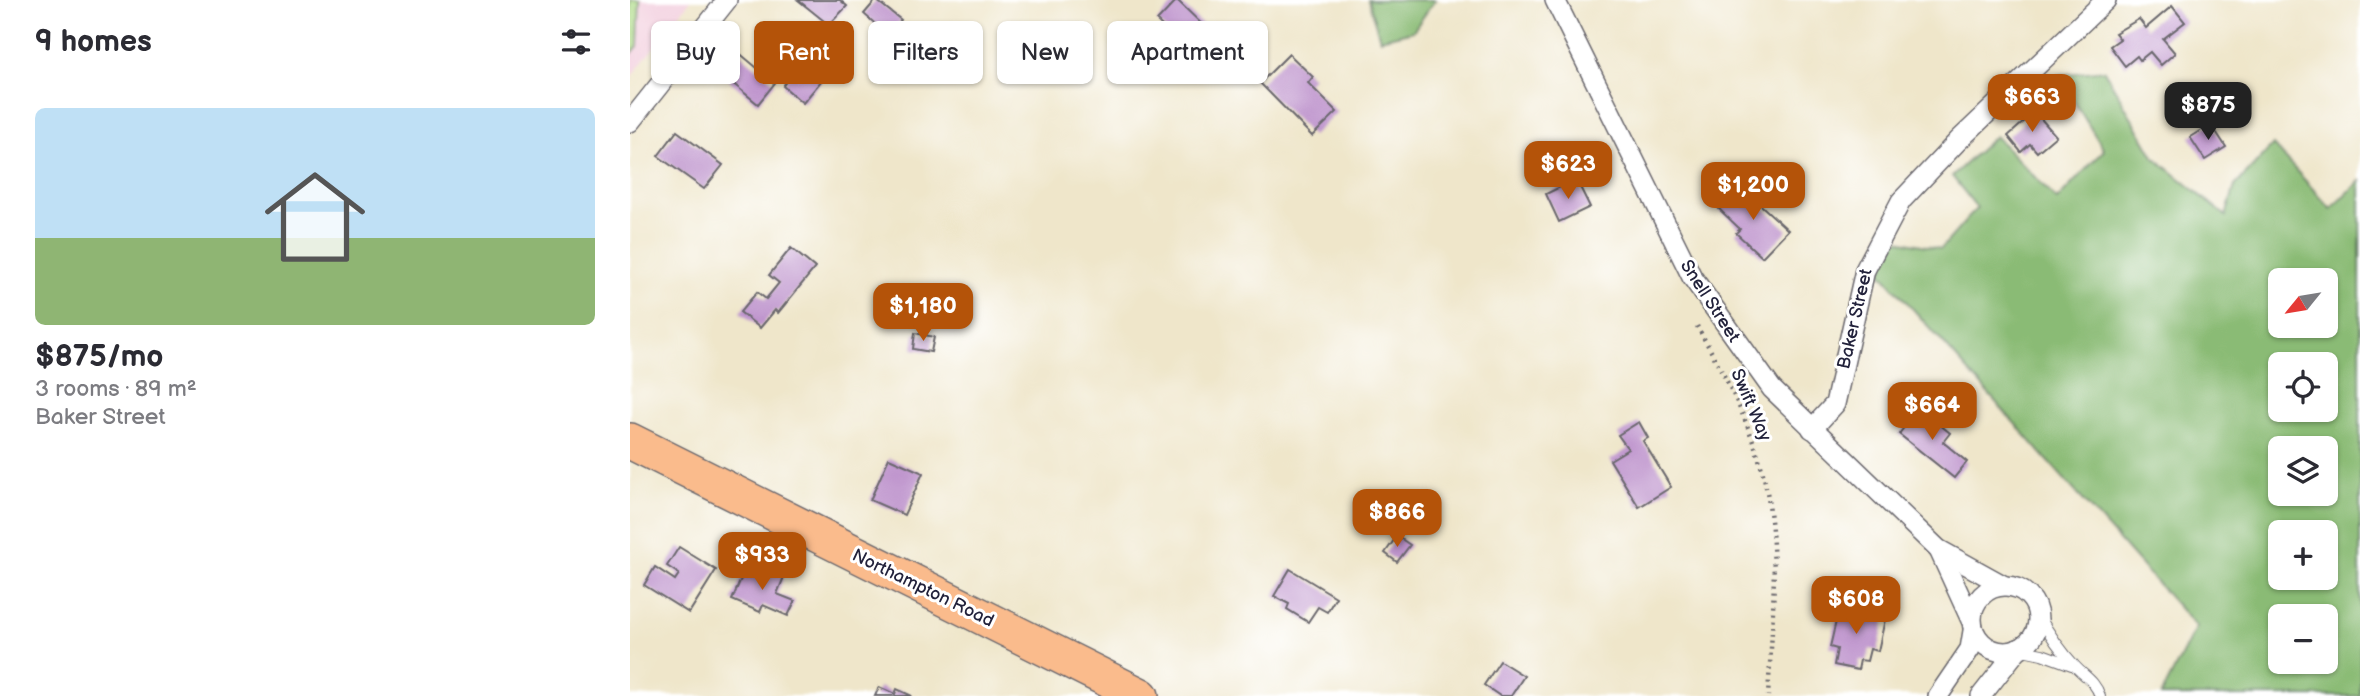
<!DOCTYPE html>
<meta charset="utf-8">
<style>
:root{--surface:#fff;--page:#f7f7f7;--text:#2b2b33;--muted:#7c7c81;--accent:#b45309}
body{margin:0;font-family:"Balsamiq Sans",sans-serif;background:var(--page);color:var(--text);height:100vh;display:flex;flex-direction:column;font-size:26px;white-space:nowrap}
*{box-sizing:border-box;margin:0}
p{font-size:23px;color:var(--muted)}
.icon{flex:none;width:38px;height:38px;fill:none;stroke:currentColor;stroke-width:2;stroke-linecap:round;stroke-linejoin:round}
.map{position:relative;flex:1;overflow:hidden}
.panel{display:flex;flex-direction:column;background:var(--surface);width:630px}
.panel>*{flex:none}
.top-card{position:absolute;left:21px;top:21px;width:665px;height:63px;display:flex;gap:14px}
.needle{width:46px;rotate:240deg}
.tools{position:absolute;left:1638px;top:268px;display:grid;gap:14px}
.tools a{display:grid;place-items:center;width:70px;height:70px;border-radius:10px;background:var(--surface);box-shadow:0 2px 5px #0004;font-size:35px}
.price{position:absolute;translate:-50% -60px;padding:0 16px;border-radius:14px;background:var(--accent);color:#fff;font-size:23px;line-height:46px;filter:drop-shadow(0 2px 4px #0008)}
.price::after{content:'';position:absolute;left:50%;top:42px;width:21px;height:16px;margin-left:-10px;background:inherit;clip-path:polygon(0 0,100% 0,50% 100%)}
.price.selected{background:#222;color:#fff}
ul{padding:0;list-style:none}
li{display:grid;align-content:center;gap:14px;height:371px;padding:0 35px}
li span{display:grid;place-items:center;height:217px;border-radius:10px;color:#555}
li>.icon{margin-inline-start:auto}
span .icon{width:126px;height:126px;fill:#fffc;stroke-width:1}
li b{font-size:30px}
h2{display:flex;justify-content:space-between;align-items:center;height:84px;padding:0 35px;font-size:30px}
.pill{padding:0 24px;border-radius:10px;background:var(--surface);box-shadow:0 2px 5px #0004;font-size:24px;line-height:63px}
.pill.selected{background:var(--accent);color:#fff}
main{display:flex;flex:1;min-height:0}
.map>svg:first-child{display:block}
.built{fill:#f3cfde}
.green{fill:#aedb87;stroke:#687e61;stroke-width:2}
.forest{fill:#8abb74;stroke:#566e58;stroke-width:2;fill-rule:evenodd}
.building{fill:#bf95cd}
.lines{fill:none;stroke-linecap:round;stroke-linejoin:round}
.lane-casing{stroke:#6a676d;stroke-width:12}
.street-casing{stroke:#6a676d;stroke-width:22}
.highway-casing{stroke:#6a676d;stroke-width:38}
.path{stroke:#6a676d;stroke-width:4.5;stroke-dasharray:2 5;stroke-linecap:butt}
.lane{stroke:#fff;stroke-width:10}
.street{stroke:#fff;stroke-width:19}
.highway{stroke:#fabb8c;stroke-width:35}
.labels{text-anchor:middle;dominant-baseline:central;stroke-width:6;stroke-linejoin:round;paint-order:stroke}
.street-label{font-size:18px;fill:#22223b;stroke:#fff}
</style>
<main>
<section class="panel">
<h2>9 homes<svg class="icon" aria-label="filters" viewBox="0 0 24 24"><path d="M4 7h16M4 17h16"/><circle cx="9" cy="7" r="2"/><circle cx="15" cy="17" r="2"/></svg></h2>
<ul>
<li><span style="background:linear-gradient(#bfe0f5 60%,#8fb573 0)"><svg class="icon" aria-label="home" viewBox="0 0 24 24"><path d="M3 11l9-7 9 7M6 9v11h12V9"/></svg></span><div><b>$875/mo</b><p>3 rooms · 89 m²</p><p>Baker Street</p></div></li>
</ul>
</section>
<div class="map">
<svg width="1730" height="696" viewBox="0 0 1730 696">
<rect width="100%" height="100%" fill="#fff"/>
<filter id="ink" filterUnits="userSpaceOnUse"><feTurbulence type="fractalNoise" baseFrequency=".0143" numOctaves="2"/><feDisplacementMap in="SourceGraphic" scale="14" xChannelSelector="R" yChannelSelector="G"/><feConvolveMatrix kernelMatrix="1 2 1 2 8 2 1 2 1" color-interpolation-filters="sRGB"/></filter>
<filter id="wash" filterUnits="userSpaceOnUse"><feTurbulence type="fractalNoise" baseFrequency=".00686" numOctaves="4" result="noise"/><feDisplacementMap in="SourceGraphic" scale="28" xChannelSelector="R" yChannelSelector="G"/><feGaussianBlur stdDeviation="1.57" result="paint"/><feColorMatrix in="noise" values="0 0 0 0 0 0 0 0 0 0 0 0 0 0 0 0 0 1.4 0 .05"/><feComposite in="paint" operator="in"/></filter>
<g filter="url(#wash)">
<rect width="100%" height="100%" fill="#efe6ca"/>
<path class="built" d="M 0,0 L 61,0 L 0,78 Z"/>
<path class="green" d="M 0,0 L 10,0 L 8,46 L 0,55 Z"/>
<g class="forest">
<path d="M 738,0 L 805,0 L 783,31 L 750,39 Z"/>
<path d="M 1474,70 L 1525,158 L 1596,216 L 1605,186 L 1643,145 L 1701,209 L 1730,181 L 1730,696 L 1531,696 L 1566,627 L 1250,272 L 1267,240 L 1311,249 L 1347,208 L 1322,176 L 1365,136 L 1427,200 L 1474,150 L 1428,75 ZM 1650,280 L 1696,280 L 1696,326 L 1650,326 ZM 1650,364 L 1696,364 L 1696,410 L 1650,410 ZM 1650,448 L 1696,448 L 1696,494 L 1650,494 ZM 1650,532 L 1696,532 L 1696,578 L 1650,578 ZM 1650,616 L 1696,616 L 1696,662 L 1650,662 Z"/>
</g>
<g id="blocks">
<g class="building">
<path d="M 168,0 L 210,0 L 217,6 L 199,25 Z"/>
<path d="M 246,0 L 271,20 L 258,35 L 234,14 Z"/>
<path d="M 547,0 L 584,36 L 564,57 L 527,21 Z"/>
<path d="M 1542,6 L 1555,22 L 1533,39 L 1545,53 L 1531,65 L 1520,52 L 1510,60 L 1507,56 L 1495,66 L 1480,46 L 1490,39 L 1485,33 L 1509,19 L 1516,28 Z"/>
<path d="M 101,46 L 145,83 L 128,104 L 89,72 L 98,60 L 93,56 Z"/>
<path d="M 659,54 L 683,77 L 678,83 L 707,112 L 682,136 L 630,83 Z"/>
<path d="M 174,55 L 197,74 L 173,103 L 153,86 Z"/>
<path d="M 1405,112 L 1426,136 L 1407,152 L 1400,144 L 1391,152 L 1378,136 Z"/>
<path d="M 1581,124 L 1596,147 L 1575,160 L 1560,137 Z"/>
<path d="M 47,131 L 93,165 L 74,189 L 28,156 Z"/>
<path d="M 946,179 L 960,207 L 929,222 L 916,194 Z"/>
<path d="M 1110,186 L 1158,230 L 1132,257 L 1106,233 L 1110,229 L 1089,209 Z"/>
<path d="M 161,248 L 185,268 L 148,313 L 145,310 L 130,328 L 110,312 L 127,292 L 136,299 L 149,283 L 139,275 Z"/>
<path d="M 285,333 L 304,337 L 301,352 L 283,349 Z"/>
<path d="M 1289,408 L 1320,433 L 1313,442 L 1337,462 L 1324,478 L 1269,434 Z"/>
<path d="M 1009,422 L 1018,438 L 1013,441 L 1041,487 L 1009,507 L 980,460 L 998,449 L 988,435 Z"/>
<path d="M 259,458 L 293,473 L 274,515 L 240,500 Z"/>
<path d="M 767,536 L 780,545 L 767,562 L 755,553 Z"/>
<path d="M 49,547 L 86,570 L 59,613 L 14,585 L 25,567 L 45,580 L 49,574 L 37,566 Z"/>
<path d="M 116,567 L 135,576 L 138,569 L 154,577 L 147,594 L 165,601 L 158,616 L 133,605 L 130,612 L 102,600 Z"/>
<path d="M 660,569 L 706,597 L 697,612 L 688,607 L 678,622 L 657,609 L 659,604 L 644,596 Z"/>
<path d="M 1210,604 L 1256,615 L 1248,651 L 1240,649 L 1237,661 L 1230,660 L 1228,670 L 1204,665 L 1207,649 L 1200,647 Z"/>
<path d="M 870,661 L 894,676 L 881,696 L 870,696 L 854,685 Z"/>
<path d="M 249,687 L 265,694 L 267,689 L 282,696 L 245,696 Z"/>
</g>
</g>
</g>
<g filter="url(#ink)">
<use href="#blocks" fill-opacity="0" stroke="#6a676d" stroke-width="2"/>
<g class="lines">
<g class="lane-casing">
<g id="lane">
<path d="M 1408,614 C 1418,632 1430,650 1445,666 C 1455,677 1465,681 1470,696"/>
<path d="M 1388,649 L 1412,654 L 1442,665"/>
</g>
</g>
<g class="street-casing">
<g id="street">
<path d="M 925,0 L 1062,277 L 1142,389 L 1308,549 L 1373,585"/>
<path d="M 0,122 L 97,0"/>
<path d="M 1182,429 L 1205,404 L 1235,270 L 1271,201 L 1328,141 L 1476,0"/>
<path d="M 1309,550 L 1341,620"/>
<circle cx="1375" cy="619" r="33"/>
<path d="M 1308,696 L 1340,649 L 1343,631"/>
<path d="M 1351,696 L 1388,649"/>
</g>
</g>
<g class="highway-casing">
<path id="highway" d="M 0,441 L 511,696"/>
</g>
<path class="path" d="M 1067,326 C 1094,374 1123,427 1135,482 C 1150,552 1142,626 1138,696"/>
<use href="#lane" class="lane"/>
<use href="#street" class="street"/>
<use href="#highway" class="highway"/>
</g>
</g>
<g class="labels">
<g class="street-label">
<text transform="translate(1080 301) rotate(57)">Snell Street</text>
<text transform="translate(1225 319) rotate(-77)">Baker Street</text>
<text transform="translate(1121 405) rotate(67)">Swift Way</text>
<text transform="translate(293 588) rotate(26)">Northampton Road</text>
</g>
</g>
</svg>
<div class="tools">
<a><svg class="needle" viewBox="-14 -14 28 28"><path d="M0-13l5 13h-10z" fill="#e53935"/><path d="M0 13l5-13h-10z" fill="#7c7c81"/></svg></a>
<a><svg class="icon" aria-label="locate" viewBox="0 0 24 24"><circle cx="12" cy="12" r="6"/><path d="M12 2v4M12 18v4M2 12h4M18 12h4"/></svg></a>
<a><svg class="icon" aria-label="layers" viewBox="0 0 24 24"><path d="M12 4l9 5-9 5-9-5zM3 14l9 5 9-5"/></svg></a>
<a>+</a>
<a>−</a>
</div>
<b class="price" style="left:1402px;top:134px">$663</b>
<b class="price selected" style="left:1578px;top:142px">$875</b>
<b class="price" style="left:938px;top:201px">$623</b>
<b class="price" style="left:1123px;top:222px">$1,200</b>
<b class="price" style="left:293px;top:343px">$1,180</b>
<b class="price" style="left:1302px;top:442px">$664</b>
<b class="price" style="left:767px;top:549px">$866</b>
<b class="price" style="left:132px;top:592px">$933</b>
<b class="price" style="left:1226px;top:636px">$608</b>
<div class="top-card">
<a class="pill">Buy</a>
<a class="pill selected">Rent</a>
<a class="pill">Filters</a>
<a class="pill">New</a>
<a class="pill">Apartment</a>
</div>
</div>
</main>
